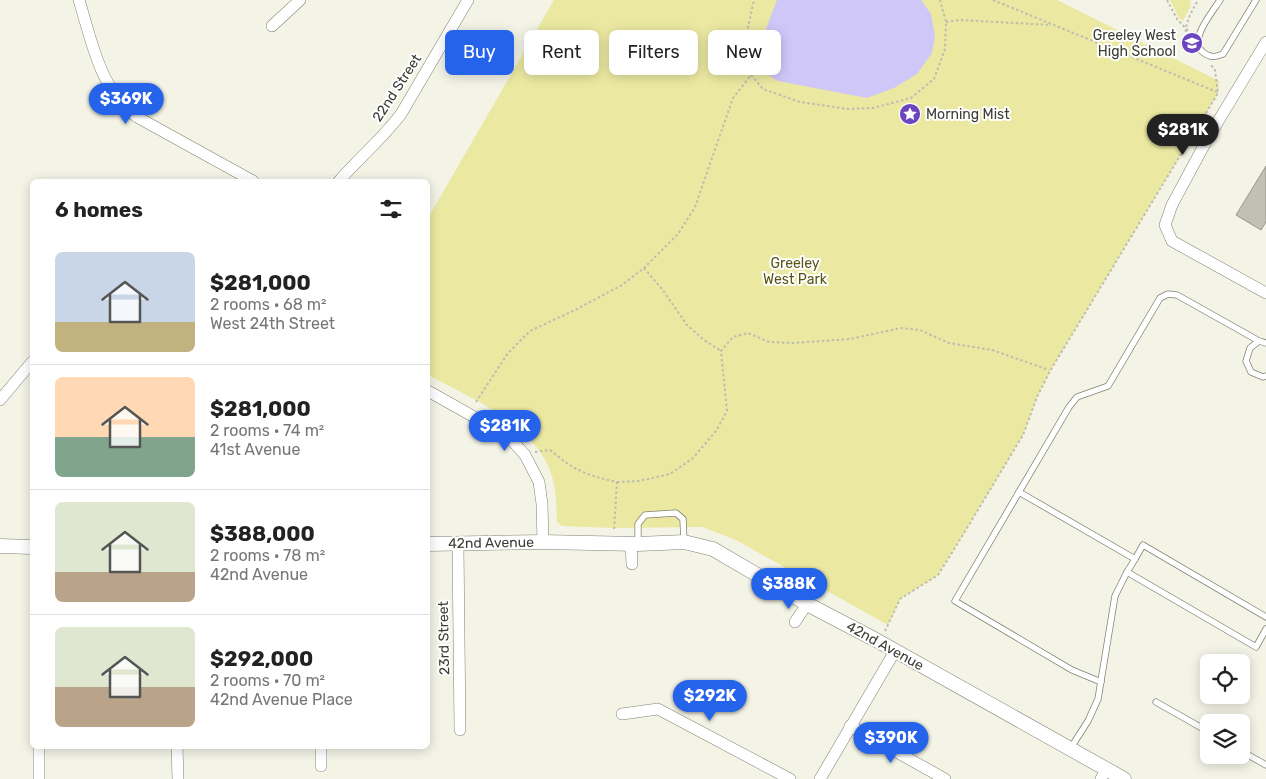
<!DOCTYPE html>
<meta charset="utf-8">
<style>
:root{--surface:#fff;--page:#f2f2f2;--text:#222;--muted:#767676;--line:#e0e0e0;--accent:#2563eb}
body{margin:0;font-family:Rubik,sans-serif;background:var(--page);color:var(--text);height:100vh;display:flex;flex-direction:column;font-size:19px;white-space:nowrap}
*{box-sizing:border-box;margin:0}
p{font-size:16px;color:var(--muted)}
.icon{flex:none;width:28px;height:28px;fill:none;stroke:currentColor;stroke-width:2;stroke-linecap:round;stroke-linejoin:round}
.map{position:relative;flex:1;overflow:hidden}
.sheet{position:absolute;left:30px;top:179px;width:400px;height:570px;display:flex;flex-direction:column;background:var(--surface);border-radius:8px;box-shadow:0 2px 12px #0003}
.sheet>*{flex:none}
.top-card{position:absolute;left:445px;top:30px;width:475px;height:45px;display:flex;gap:10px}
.controls{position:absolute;left:1200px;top:654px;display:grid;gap:10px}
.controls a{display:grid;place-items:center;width:50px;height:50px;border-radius:8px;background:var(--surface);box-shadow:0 2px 12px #0003;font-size:25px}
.price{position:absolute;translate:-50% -42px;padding:0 11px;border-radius:18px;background:var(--accent);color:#fff;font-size:16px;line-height:32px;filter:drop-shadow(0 1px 2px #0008)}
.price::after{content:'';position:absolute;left:50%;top:30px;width:15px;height:11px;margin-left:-8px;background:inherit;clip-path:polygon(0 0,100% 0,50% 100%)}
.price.active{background:#222;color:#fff}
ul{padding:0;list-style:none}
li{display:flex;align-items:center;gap:15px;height:125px;padding:0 25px}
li+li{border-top:1px solid var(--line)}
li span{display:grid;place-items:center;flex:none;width:140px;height:100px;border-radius:8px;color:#555}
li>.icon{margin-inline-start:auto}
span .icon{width:60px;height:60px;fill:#fffc;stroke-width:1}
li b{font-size:21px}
h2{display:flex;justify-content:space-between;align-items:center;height:60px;padding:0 25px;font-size:21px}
.chip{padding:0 18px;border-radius:8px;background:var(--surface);box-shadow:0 2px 12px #0003;font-size:18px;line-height:45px}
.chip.active{background:var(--accent);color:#fff}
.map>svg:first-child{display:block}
.green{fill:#ebe9a1}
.water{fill:#cfc7f7}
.building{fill:#c0c0b3;stroke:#97978b}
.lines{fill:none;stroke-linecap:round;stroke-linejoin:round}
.service-casing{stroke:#818175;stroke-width:7}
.minor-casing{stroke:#818175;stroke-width:12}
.tertiary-casing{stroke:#818175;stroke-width:15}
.path{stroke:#bcbcb1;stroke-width:2;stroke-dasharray:2.5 2.5;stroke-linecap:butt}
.service{stroke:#fff;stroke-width:5.5}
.minor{stroke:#fff;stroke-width:11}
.tertiary{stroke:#fff;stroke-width:14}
.labels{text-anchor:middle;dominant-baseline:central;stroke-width:4;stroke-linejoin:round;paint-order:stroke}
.poi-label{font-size:14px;fill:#3d3d37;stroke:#fff;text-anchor:end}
.street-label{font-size:14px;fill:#3d3d37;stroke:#fff}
.park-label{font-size:14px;fill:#595614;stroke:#fff}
</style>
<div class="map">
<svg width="1266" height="779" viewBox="0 0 1266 779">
<rect width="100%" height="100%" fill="#f3f3e6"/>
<g class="green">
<path d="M 554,0 L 1057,0 L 1219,81 L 1218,93 L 1050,371 L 1037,397 L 1023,435 L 958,543 L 938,575 L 900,599 L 888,625 L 736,540 L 702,527 L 614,528 L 562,526 L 557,522 C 557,510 556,497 554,484 C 542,426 474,400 428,375 L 428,218 Z"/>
<path d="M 1170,0 L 1190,0 L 1191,6 L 1183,21 L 1179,18 Z"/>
</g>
<path class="water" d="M 777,0 L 921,0 L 931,14 L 935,36 L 932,53 L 917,74 L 894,88 L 867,98 L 778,81 L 765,73 L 756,55 Z"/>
<path class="building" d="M 1266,166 L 1266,222 L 1261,230 L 1236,215 Z"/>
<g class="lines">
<g class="service-casing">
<g id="service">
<path d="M 1220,0 C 1212,13 1187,41 1204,53 C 1211,58 1215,57 1223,54 L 1256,0"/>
<path d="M 1266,343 L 1259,341 L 1250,348 L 1246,361 L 1251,372 L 1263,377 L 1266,376"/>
<path d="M 1019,492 L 1135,559 L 1127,572"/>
<path d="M 638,544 L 638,524 L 645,515 L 676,513 L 683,519 L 684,542"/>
<path d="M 1135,559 L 1143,545 L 1266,617"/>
<path d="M 1101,682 L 1072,670 L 955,601 L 1069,407 L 1077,397 L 1108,386 L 1160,298 L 1168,294 L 1177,295 L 1259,341"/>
<path d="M 1156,702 L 1209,732"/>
<path d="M 1070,749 L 1088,721 L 1098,699 L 1115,596 L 1127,572 L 1256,647 L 1266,629"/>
<path d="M 1241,751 L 1266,765"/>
</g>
</g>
<g class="minor-casing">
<g id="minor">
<path d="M 79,0 C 92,42 100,90 137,117 L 253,181"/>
<path d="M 272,26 L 300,0"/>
<path d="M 1266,42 L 1208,138 L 1172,205 L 1165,225 L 1172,241 L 1266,293"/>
<path d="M 339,181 C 359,158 383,138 401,114 L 468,0"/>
<path d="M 428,391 L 508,436 L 525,455 L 539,482 L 542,504 L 543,542"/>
<path d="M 0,400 L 32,362"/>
<path d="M 631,544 L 632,564"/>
<path d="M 458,545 L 460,730"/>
<path d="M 795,622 L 807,604"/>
<path d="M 622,714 L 658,709 L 790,779"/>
<path d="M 850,726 L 945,779"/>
<path d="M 39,746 L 39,779"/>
<path d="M 177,746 L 178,779"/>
<path d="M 321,746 L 321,766"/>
<path d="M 820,779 L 895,651"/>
<path d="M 1101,779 L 1106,769"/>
</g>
</g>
<g class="tertiary-casing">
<g id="tertiary">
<path d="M 428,544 L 543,542 L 638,544 L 684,542 L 713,549 L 807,604 L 876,640 L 1124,779"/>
<path d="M 0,546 L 32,547"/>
</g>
</g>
<g class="path">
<path d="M 993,0 L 1217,92"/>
<path d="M 1167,0 L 1177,19 L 1192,35"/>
<path d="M 946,22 L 960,20 L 1051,25"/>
<path d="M 1191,51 C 1180,32 1188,18 1198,0"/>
<path d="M 751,75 L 763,89 L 800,102 L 848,109 L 873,108 L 911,98 L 934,79 L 945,49 L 946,22 L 940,0"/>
<path d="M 644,268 L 662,289 L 687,325 L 704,340 L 721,351"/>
<path d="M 476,402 L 508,353 L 530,331 L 575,310 L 622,285 L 644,268 L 678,234 L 695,207 L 733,98 L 751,75 L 741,59 L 754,0"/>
<path d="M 535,452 L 550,450 C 575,471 586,475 617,482 L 614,531"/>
<path d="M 617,482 L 639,481 L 670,474 L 693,458 L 716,431 L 727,411 L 721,351 L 733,337 L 748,333 L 769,342 L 793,343 L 850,339 L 901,328 L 920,330 L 949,343 L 992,350 L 1049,370"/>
<path d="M 885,631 L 900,599 L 938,575 L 958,543 L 1023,435 L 1037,397 L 1050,371 L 1218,93 L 1215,70 L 1211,65"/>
</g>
<use href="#service" class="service"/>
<use href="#minor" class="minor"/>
<use href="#tertiary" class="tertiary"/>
</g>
<defs>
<g id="school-disc" transform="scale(1.125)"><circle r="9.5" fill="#6b46bf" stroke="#fff"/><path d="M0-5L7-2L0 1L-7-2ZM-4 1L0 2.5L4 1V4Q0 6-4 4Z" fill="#fff"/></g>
<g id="sight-disc" transform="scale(1.125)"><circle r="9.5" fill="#6b46bf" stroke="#fff"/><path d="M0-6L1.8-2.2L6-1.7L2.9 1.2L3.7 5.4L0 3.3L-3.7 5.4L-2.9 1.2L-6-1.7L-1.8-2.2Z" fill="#fff"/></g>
</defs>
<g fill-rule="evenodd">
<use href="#school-disc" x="1192" y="43"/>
<use href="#sight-disc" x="910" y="114"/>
</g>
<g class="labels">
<g class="poi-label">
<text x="1176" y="35">Greeley West<tspan x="1176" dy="16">High School</tspan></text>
<text x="926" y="114" text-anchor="start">Morning Mist</text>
</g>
<g class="street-label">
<text transform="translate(397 88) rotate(-57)">22nd Street</text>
<text transform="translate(491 543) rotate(-1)">42nd Avenue</text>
<text transform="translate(444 638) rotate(-91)">23rd Street</text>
<text transform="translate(885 646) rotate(29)">42nd Avenue</text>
</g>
<g class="park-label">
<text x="795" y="263">Greeley<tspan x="795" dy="16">West Park</tspan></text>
</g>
</g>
</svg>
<div class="controls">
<a><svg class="icon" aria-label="locate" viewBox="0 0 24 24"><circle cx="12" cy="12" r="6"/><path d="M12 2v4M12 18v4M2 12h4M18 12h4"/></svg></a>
<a><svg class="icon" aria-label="layers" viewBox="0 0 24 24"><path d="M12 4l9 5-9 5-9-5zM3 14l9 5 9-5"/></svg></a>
</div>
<b class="price" style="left:126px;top:125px">$369K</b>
<b class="price active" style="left:1183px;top:156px">$281K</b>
<b class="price" style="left:505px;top:452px">$281K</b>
<b class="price" style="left:789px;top:610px">$388K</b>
<b class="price" style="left:710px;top:722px">$292K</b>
<b class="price" style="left:891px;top:764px">$390K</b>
<div class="top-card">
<a class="chip active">Buy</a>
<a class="chip">Rent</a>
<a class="chip">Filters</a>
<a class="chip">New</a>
</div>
<section class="sheet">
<h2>6 homes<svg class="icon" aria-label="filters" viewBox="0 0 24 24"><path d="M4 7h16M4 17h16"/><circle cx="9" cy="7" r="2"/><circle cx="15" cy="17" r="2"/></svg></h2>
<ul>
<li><span style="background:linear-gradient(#c9d6e8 70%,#c2b280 0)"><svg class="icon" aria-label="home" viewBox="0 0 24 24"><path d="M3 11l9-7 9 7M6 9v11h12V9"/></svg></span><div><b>$281,000</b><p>2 rooms · 68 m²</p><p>West 24th Street</p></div></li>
<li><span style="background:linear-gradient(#ffd9b3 60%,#7fa58c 0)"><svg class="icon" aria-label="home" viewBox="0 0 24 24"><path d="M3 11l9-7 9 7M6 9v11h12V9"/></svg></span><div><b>$281,000</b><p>2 rooms · 74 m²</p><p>41st Avenue</p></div></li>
<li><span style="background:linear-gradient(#dfe7d0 70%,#b9a48a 0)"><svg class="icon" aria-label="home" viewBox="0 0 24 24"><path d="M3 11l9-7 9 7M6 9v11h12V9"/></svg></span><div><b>$388,000</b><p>2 rooms · 78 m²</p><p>42nd Avenue</p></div></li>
<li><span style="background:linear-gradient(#dfe7d0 60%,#b9a48a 0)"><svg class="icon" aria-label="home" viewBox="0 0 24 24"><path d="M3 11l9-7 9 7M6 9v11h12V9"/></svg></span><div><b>$292,000</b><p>2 rooms · 70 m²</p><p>42nd Avenue Place</p></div></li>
</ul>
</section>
</div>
